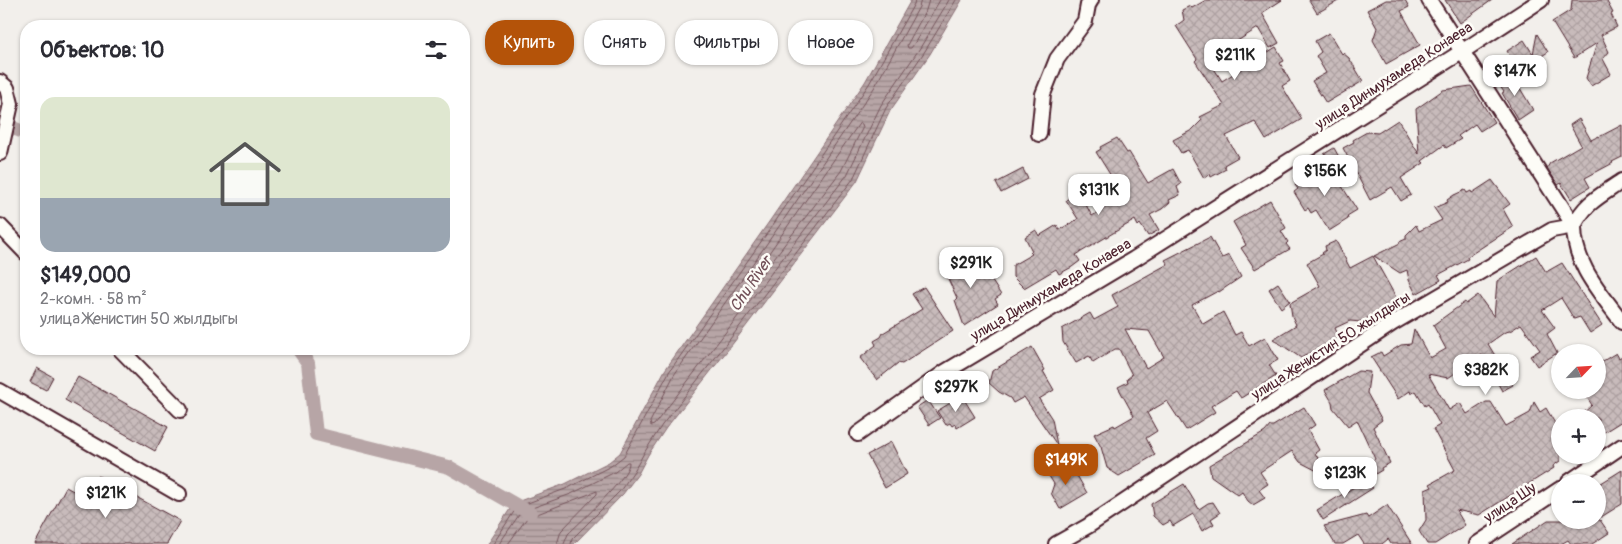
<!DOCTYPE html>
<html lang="ru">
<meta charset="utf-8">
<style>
:root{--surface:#fff;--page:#f2f2f3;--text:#2b2b33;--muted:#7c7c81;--accent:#b45309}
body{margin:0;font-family:Pangolin,sans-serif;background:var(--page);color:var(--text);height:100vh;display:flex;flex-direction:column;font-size:19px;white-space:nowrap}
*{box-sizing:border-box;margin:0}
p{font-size:16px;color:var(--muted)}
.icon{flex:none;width:28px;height:28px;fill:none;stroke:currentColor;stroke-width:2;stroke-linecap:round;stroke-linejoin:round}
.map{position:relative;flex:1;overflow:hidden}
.drawer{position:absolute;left:20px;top:20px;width:450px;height:335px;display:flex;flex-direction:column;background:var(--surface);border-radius:20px;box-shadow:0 1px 4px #0004}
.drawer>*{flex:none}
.hud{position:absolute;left:485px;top:20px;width:475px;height:45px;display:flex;gap:10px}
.needle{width:32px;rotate:65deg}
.buttons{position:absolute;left:1551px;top:344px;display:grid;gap:10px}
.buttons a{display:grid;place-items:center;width:55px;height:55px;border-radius:50%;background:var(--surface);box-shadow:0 1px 4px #0004;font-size:25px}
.price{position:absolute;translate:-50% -42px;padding:0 11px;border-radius:10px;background:#fff;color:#222;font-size:16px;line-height:32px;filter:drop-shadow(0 1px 2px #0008)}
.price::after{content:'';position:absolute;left:50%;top:30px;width:15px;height:11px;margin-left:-8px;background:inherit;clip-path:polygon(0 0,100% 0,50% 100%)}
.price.selected{background:var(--accent);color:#fff}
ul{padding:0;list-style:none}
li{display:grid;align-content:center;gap:10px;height:265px;padding:0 20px}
li span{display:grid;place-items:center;height:155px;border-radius:15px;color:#555}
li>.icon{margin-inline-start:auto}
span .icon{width:90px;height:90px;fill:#fffc;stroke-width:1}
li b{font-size:21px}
h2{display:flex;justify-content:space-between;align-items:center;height:60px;padding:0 20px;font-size:21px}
.chip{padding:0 18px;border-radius:20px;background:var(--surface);box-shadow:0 1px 4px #0004;font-size:18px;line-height:45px}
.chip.selected{background:var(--accent);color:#fff}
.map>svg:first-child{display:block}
.water{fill:url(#water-rules);stroke:#8b6f75}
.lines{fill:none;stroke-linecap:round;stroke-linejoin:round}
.shore{stroke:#76555c;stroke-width:1}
.canal{stroke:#b7a5a6;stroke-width:14}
.building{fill:url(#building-cross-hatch);stroke:#4a1f2b;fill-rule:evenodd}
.minor-casing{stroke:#4a1f2b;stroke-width:18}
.minor{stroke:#fdfcf7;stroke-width:14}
.labels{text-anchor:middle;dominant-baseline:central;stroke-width:5;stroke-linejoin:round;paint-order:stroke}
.street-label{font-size:15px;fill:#4a1f2b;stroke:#fdfcf7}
.water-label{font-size:16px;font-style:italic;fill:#704e56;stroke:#fdfcf7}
</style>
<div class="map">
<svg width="1622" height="544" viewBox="0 0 1622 544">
<defs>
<pattern id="water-rules" width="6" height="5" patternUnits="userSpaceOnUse" patternTransform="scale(1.25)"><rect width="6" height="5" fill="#b7a5a6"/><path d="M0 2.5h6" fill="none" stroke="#978687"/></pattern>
<pattern id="building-cross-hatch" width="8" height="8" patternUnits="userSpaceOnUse" patternTransform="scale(1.25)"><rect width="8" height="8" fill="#c8bbbb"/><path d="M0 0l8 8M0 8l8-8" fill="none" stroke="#ada0a1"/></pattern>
</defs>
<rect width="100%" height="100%" fill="#f2efeb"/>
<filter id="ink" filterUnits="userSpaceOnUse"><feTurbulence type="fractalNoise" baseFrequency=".02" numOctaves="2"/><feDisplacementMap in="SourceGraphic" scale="10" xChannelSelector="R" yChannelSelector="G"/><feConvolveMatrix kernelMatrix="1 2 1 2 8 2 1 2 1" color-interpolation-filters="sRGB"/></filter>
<g filter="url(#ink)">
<path class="water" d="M 911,0 L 962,0 L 930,54 L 890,111 L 857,181 L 734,342 L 666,428 L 648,455 L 638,474 L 623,494 L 574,544 L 487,544 L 514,503 L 565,484 L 609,462 L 620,453 L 665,370 L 771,219 L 865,82 Z"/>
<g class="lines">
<g class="shore">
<path d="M 921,0 L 919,7 L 874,88 L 780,225 L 674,375 L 650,422 L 651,426 L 654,425 L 847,175 L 881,105 L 920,48 L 949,0"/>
<path d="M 929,0 L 926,10 L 907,45 L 908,48 L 911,48 L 914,44 L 940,0"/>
<path d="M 860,123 L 862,124 L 863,127 L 841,171 L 751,288 L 748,289 L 747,285 Z"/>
<path d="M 493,544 L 517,507 L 568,488 L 611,466 L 624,456 L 669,372 L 775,222 L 869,84 L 914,4 L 915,0"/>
<path d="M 499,544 L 521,512 L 571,494 L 615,472 L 627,462 L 629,462 C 631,476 579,523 568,534 L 564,544"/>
<path d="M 508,544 L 527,518 L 597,491 L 597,494 L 561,531 L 557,544"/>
<path d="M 571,544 L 572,539 L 620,491 L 634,471 L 644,453 L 662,425 L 730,339 L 853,179 L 886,108 L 925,51 L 956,0"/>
</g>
<g class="canal">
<path d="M 0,123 L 26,133"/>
<path d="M 298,349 L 308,363 L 316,434 L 449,467 L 530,513"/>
</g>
</g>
<g class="building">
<path d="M 1206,0 L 1282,0 L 1262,13 L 1279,43 L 1270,48 L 1258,28 L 1231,45 L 1229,42 L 1206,56 L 1222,81 L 1276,47 L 1284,61 L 1280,63 L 1290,81 L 1282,86 L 1302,119 L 1266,140 L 1255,122 L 1226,136 L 1238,157 L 1224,165 L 1226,169 L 1211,177 L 1210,174 L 1204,178 L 1188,150 L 1181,153 L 1173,140 L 1192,130 L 1202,120 L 1200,117 L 1224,105 L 1195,61 L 1197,59 L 1176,26 L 1184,20 L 1182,10 L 1190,6 L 1192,8 Z"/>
<path d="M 1309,0 L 1340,0 L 1317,13 Z"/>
<path d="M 1386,0 L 1405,0 L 1409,7 L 1401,11 L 1420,45 L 1386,64 L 1373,40 L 1377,28 L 1367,10 Z"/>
<path d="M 1445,0 L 1492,0 L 1460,23 Z"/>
<path d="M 1572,0 L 1606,0 L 1613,13 L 1611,14 L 1617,27 L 1601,35 L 1609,52 L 1603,59 L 1611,74 L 1591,86 L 1586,78 L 1597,43 L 1574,58 L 1552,22 L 1571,10 Z"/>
<path d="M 1329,33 L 1342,54 L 1343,53 L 1349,58 L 1363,81 L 1326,103 L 1312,81 L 1326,73 L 1316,56 L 1321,52 L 1315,41 Z"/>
<path d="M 1537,34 L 1548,52 L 1523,68 L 1526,74 L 1516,80 L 1504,60 L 1510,56 L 1507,51 L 1524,40 L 1533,54 Z"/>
<path d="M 1511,73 L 1533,110 L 1518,120 L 1502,93 L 1504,92 L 1497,82 Z"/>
<path d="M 1471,86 L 1494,122 L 1480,131 L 1475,124 L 1458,136 L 1461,139 L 1446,148 L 1444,145 L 1422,161 L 1424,163 L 1401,178 L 1411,195 L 1401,201 L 1392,187 L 1370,200 L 1343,148 L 1354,142 L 1353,140 L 1367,132 L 1378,133 L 1398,120 L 1419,154 L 1416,109 L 1443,90 Z"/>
<path d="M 1579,119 L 1591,140 L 1599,136 L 1599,137 L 1622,125 L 1622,157 L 1612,162 L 1613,163 L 1585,178 L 1590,187 L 1571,199 L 1561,183 L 1558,185 L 1547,168 L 1550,163 L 1581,145 L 1570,125 Z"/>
<path d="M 1117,138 L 1127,153 L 1129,152 L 1148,183 L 1173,169 L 1181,184 L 1177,187 L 1180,195 L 1169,200 L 1170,202 L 1162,209 L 1150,215 L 1159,230 L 1148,236 L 1140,224 L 1138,226 L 1135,220 L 1076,255 L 1080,261 L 1072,267 L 1059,274 L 1056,269 L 1024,288 L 1013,277 L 1013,265 L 1032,254 L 1030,252 L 1032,251 L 1025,237 L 1036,230 L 1039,236 L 1057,225 L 1059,230 L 1078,219 L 1066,200 L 1079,192 L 1092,216 L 1113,203 L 1100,182 L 1111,176 L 1096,152 L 1101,149 L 1100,147 Z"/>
<path d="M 1334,148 L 1339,157 L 1329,163 L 1324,154 Z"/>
<path d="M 1328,164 L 1357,210 L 1347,216 L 1348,219 L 1329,231 L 1316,210 L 1311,213 L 1308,208 L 1305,210 L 1294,192 L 1298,189 L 1295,185 Z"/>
<path d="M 1023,169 L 1028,179 L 1001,193 L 996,183 Z"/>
<path d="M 1492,180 L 1510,204 L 1503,209 L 1513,227 L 1467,257 L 1468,259 L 1438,275 L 1441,280 L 1416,294 L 1409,280 L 1407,270 L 1400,273 L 1374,256 L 1400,243 L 1399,242 L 1406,239 L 1406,235 L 1416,225 L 1419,231 L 1442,220 L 1434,208 L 1448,202 L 1447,200 L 1454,195 L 1465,190 L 1467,193 L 1471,191 L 1472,193 Z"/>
<path d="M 1270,200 L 1286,228 L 1281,231 L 1288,242 L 1286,244 L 1290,249 L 1255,269 L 1241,248 L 1246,245 L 1233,222 Z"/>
<path d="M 1210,237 L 1222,258 L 1229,255 L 1241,277 L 1219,292 L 1218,291 L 1192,305 L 1203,324 L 1223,312 L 1235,335 L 1241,332 L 1249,346 L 1265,337 L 1278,360 L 1269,365 L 1276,376 L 1241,398 L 1236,391 L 1211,406 L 1215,412 L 1186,430 L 1167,401 L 1147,413 L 1157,431 L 1146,438 L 1155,455 L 1119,476 L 1107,468 L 1101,447 L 1094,434 L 1114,425 L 1115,427 L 1134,416 L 1118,387 L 1128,382 L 1127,379 L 1132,375 L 1119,349 L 1115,349 L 1093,363 L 1089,356 L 1076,363 L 1063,342 L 1062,329 L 1090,313 L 1094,320 L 1118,307 L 1112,295 L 1168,264 L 1165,260 ZM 1125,329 L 1149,331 L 1164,357 L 1146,368 Z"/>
<path d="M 1336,241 L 1350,268 L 1373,256 L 1398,301 L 1361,322 L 1350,321 L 1335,328 L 1339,337 L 1301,358 L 1273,339 L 1296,325 L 1292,316 L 1290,303 L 1320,286 L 1307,263 L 1323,254 L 1322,253 L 1326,250 L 1325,246 Z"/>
<path d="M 950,253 L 954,261 L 963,257 L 967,265 L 969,264 L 971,268 L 980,265 L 988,279 L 990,278 L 1001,295 L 995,299 L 998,304 L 964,326 L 955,300 L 957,298 L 941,264 L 946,262 Z"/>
<path d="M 1536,256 L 1546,272 L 1562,263 L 1602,325 L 1590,333 L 1580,317 L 1574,319 L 1561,298 L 1542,310 L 1555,328 L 1547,334 L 1557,353 L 1537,366 L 1530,356 L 1540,350 L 1521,324 L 1510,331 L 1505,332 L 1488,344 L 1513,385 L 1502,391 L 1482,355 L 1448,378 L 1428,374 L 1449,410 L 1460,403 L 1467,414 L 1486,402 L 1491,402 L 1506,426 L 1530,413 L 1534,402 L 1540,412 L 1546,408 L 1560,432 L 1560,461 L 1553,466 L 1554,468 L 1479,515 L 1456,510 L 1465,525 L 1435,544 L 1427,544 L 1419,531 L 1426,520 L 1425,490 L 1432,487 L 1430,484 L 1455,470 L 1433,429 L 1440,425 L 1428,404 L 1425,406 L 1416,391 L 1411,394 L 1410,391 L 1398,399 L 1371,357 L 1381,352 L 1383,356 L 1401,345 L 1411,344 L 1414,329 L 1430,358 L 1446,349 L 1433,325 L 1465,302 L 1466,304 L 1478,295 L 1494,317 L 1497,281 Z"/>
<path d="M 1278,283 L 1290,301 L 1281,308 L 1269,289 Z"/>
<path d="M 924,287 L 953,331 L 902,364 L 898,363 L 877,380 L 860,358 L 876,345 L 874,341 L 881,337 L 883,333 L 922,309 L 912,294 Z"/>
<path d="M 1032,347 L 1045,370 L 1043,371 L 1054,390 L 1039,399 L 1052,419 L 1057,445 L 1024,397 L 1013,403 L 1010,398 L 999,392 L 989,383 L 992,371 Z"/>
<path d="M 1616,353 L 1619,358 L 1622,356 L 1622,421 L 1598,436 L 1598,418 L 1578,418 L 1592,405 L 1582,390 L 1598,390 L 1598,364 Z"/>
<path d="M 37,368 L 53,377 L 46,390 L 30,382 Z"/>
<path d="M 1358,371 L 1370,372 L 1367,393 L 1382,420 L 1373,427 L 1390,463 L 1381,468 L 1382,470 L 1362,482 L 1356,472 L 1375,459 L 1357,420 L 1348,426 L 1333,408 L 1332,402 L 1325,390 Z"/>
<path d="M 975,375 L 986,390 L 973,399 L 962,384 Z"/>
<path d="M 78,377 L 168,427 L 155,451 L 65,400 Z"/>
<path d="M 962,396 L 975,417 L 957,428 L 955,424 L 952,426 L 950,423 L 946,425 L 937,411 Z"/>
<path d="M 928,400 L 940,418 L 929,425 L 917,407 Z"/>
<path d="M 1304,407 L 1315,425 L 1308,430 L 1319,450 L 1315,453 L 1319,460 L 1316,462 L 1323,474 L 1300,462 L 1292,451 L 1260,472 L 1268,484 L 1259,490 L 1265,498 L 1253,505 L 1248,501 L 1242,492 L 1238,495 L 1211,476 L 1209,465 L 1265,432 L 1270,426 L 1273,426 Z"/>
<path d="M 891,442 L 907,474 L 885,488 L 867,455 Z"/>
<path d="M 1070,463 L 1087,493 L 1060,509 L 1051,493 L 1054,484 L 1049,476 L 1053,471 Z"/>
<path d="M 1622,470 L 1622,504 L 1598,519 L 1598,485 Z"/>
<path d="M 98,476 L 180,521 L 167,544 L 35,544 L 66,487 L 86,498 Z"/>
<path d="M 1367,479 L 1373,488 L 1323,520 L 1317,510 Z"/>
<path d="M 1184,484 L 1199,509 L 1208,503 L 1213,502 L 1220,513 L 1211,519 L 1214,524 L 1202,531 L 1193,514 L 1173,526 L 1170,521 L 1163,525 L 1153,516 L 1151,504 Z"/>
<path d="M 1387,505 L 1412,544 L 1391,544 L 1388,539 L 1382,544 L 1364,544 L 1358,535 L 1343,544 L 1335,544 L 1324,526 L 1366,515 L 1368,518 Z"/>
<path d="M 1548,520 L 1600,520 L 1609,533 L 1592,544 L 1571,544 L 1568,540 L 1561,544 L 1512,544 Z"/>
</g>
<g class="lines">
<g class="minor-casing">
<g id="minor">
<path d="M 1429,0 L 1574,226 C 1574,265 1600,292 1622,322"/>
<path d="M 0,82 L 7,88 L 11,104 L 0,153"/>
<path d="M 1039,134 L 1043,94 L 1057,59 L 1085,21 L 1088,5 L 1091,0"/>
<path d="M 0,226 L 26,253"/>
<path d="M 1574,226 C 1584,203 1602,195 1622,181"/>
<path d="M 120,349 L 180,410"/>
<path d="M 0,391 L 179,494"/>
<path d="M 858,434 L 945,372 L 1134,259 L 1463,51 L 1541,0"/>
<path d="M 1569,482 L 1622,446"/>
<path d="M 1056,544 L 1088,526 L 1393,323 L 1552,230 L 1574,226"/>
<path d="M 1477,544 L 1560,489"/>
</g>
</g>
<use href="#minor" class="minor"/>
</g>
</g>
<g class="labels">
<g class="street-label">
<text transform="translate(1394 76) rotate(-33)">улица Динмухамеда Конаева</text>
<text transform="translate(1051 290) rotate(-31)">улица Динмухамеда Конаева</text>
<text transform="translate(1331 346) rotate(-33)">улица Женистин 50 жылдыгы</text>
<text transform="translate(1510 503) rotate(-34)">улица Шу</text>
</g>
<g class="water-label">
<text transform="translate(751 284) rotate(-56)">Chu River</text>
</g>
</g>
</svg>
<div class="buttons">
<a><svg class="needle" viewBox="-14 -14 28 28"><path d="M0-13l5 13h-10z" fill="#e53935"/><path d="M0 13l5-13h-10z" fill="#7c7c81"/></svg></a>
<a>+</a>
<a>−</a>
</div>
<b class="price" style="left:1235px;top:81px">$211K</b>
<b class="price" style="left:1515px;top:97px">$147K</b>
<b class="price" style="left:1325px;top:197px">$156K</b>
<b class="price" style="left:1099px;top:216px">$131K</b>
<b class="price" style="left:971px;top:289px">$291K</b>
<b class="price" style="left:1486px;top:396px">$382K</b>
<b class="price" style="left:956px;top:413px">$297K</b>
<b class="price selected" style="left:1066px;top:486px">$149K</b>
<b class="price" style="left:1345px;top:499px">$123K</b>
<b class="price" style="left:106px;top:519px">$121K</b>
<div class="hud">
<a class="chip selected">Купить</a>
<a class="chip">Снять</a>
<a class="chip">Фильтры</a>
<a class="chip">Новое</a>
</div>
<section class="drawer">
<h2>Объектов: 10<svg class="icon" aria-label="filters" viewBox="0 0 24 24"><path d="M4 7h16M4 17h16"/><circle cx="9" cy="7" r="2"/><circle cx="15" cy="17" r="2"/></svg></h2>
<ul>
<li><span style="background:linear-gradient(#dfe7d0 65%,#9aa5b1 0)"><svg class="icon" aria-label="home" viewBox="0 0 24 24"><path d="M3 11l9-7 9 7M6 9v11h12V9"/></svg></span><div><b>$149,000</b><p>2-комн. · 58 m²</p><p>улица Женистин 50 жылдыгы</p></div></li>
</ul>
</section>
</div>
